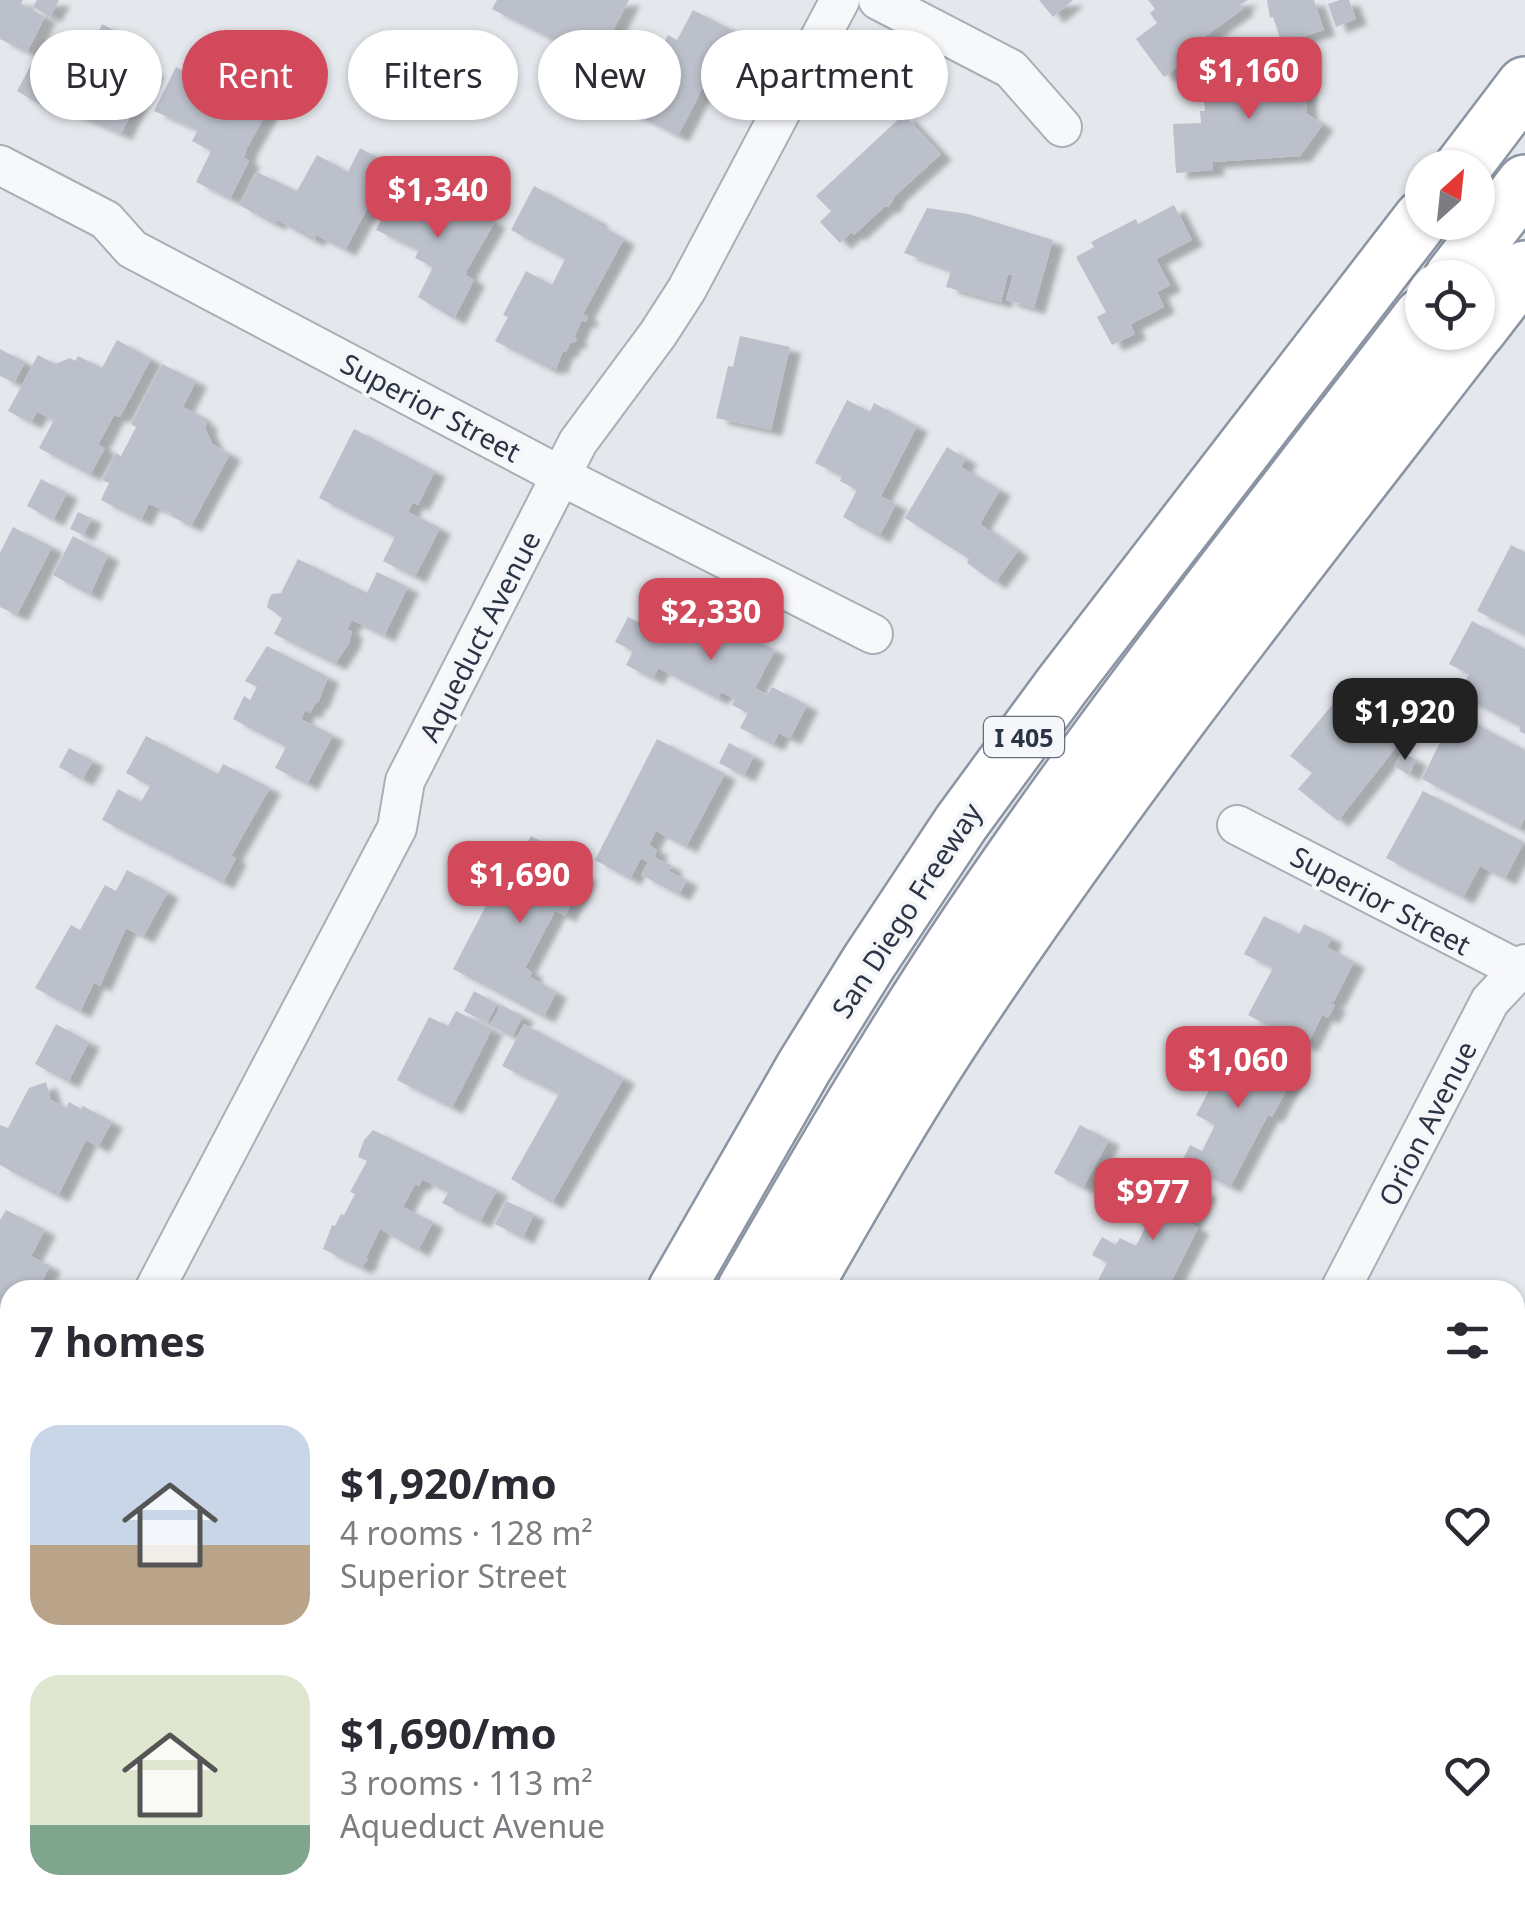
<!DOCTYPE html>
<meta charset="utf-8">
<style>
:root{--surface:#fff;--page:#f7f7f7;--text:#2b2b33;--muted:#7c7c81;--accent:#d1495b}
body{margin:0;font-family:"Noto Sans",sans-serif;background:var(--page);color:var(--text);height:100vh;display:flex;flex-direction:column;font-size:38px;white-space:nowrap}
*{box-sizing:border-box;margin:0}
p{font-size:32px;color:var(--muted)}
.icon{flex:none;width:55px;height:55px;fill:none;stroke:currentColor;stroke-width:2;stroke-linecap:round;stroke-linejoin:round}
.map{position:relative;flex:1;overflow:hidden}
.side{position:absolute;left:0px;top:1280px;width:1525px;height:642px;display:flex;flex-direction:column;background:var(--surface);border-radius:30px 30px 0 0;box-shadow:0 2px 8px #0004}
.side>*{flex:none}
.banner{position:absolute;left:30px;top:30px;width:1000px;height:90px;display:flex;gap:20px}
.needle{width:65px;rotate:27deg}
.buttons{position:absolute;left:1405px;top:150px;display:grid;gap:20px}
.buttons a{display:grid;place-items:center;width:90px;height:90px;border-radius:50%;background:var(--surface);box-shadow:0 2px 8px #0004;font-size:50px}
.price{position:absolute;translate:-50% -85px;padding:0 22px;border-radius:20px;background:var(--accent);color:#fff;font-size:32px;line-height:65px;filter:drop-shadow(0 2px 5px #0008)}
.price::after{content:'';position:absolute;left:50%;top:60px;width:30px;height:22px;margin-left:-15px;background:inherit;clip-path:polygon(0 0,100% 0,50% 100%)}
.price.active{background:#222;color:#fff}
ul{padding:0;list-style:none}
li{display:flex;align-items:center;gap:30px;height:250px;padding:0 30px}
li span{display:grid;place-items:center;flex:none;width:280px;height:200px;border-radius:30px;color:#555}
li>.icon{margin-inline-start:auto}
span .icon{width:120px;height:120px;fill:#fffc;stroke-width:1}
li b{font-size:42px}
h2{display:flex;justify-content:space-between;align-items:center;height:120px;padding:0 30px;font-size:42px}
.tag{padding:0 35px;border-radius:45px;background:var(--surface);box-shadow:0 2px 8px #0004;font-size:35px;line-height:90px}
.tag.active{background:var(--accent);color:#fff}
.map>svg:first-child{display:block}
.building{fill:#bbc0ca;filter:url(#shadow)}
.lines{fill:none;stroke-linecap:round;stroke-linejoin:round}
.minor-casing{stroke:#a9aeb7;stroke-width:42}
.highway-casing{stroke:#8b94a3;stroke-width:60}
.minor{stroke:#f7f8fa;stroke-width:38}
.highway{stroke:#fff;stroke-width:55}
.labels{text-anchor:middle;dominant-baseline:central;stroke-width:8;stroke-linejoin:round;paint-order:stroke}
.shield{fill:#f4f6f9;stroke:#676e7b;stroke-width:2.5}
.shield-label{font-size:25px;font-weight:bold;fill:#2b3445}
.street-label{font-size:28px;fill:#2b3445;stroke:#f4f6f9}
</style>
<div class="map">
<svg width="1525" height="1921" viewBox="0 0 1525 1921">
<defs>
<filter id="shadow"><feDropShadow dx="11" dy="6" stdDeviation="2.5" flood-color="#0004"/></filter>
</defs>
<rect width="100%" height="100%" fill="#e4e7ec"/>
<g class="building">
<path d="M 0,0 L 23,0 L 21,4 L 45,17 L 27,52 L 0,39 Z"/>
<path d="M 37,0 L 59,0 L 50,17 L 33,7 Z"/>
<path d="M 497,0 L 629,0 L 589,77 L 556,60 L 564,45 L 492,9 Z"/>
<path d="M 1039,0 L 1073,0 L 1053,17 Z"/>
<path d="M 1148,0 L 1248,0 L 1240,5 L 1243,9 L 1189,48 L 1194,55 L 1164,77 L 1136,39 L 1157,23 L 1150,13 L 1155,9 Z"/>
<path d="M 1267,0 L 1314,0 L 1324,30 L 1282,44 L 1273,17 L 1270,18 Z"/>
<path d="M 1340,0 L 1349,0 L 1356,19 L 1336,27 L 1328,4 Z"/>
<path d="M 693,10 L 732,30 L 678,136 L 629,111 L 668,35 L 677,40 Z"/>
<path d="M 102,24 L 141,44 L 133,60 L 153,71 L 121,134 L 51,103 L 48,109 L 17,91 L 39,50 L 75,68 L 89,39 L 94,42 Z"/>
<path d="M 194,62 L 271,105 L 247,148 L 244,158 L 249,161 L 230,199 L 196,182 L 211,151 L 192,141 L 198,130 L 154,111 L 176,67 L 188,73 Z"/>
<path d="M 1303,62 L 1307,114 L 1323,124 L 1300,156 L 1213,162 L 1213,170 L 1176,173 L 1173,124 L 1201,123 L 1200,111 L 1205,111 L 1203,92 L 1250,89 L 1248,71 L 1267,65 Z"/>
<path d="M 904,114 L 941,154 L 895,196 L 889,207 L 884,207 L 854,235 L 852,232 L 840,243 L 820,222 L 831,211 L 816,196 Z"/>
<path d="M 360,148 L 391,165 L 345,250 L 316,235 L 314,241 L 277,220 L 274,224 L 239,205 L 257,172 L 297,191 L 317,155 L 348,172 Z"/>
<path d="M 418,180 L 495,222 L 467,270 L 467,276 L 474,280 L 454,319 L 418,297 L 433,267 L 415,258 L 419,250 L 376,230 L 399,184 L 413,191 Z"/>
<path d="M 534,186 L 597,220 L 596,223 L 624,239 L 583,314 L 588,317 L 586,322 L 582,320 L 574,337 L 577,339 L 574,343 L 571,342 L 566,352 L 563,351 L 556,369 L 552,366 L 550,369 L 495,341 L 508,317 L 503,315 L 526,271 L 552,285 L 565,259 L 511,230 Z"/>
<path d="M 1174,205 L 1192,240 L 1156,259 L 1170,285 L 1157,292 L 1164,307 L 1131,324 L 1135,334 L 1112,345 L 1097,317 L 1106,312 L 1076,257 L 1094,247 L 1091,242 L 1136,219 L 1138,224 Z"/>
<path d="M 927,208 L 968,214 L 1053,240 L 1034,308 L 1006,300 L 1013,275 L 1008,274 L 1001,302 L 946,287 L 951,270 L 904,253 Z"/>
<path d="M 740,336 L 790,347 L 771,430 L 716,418 L 728,366 L 733,367 Z"/>
<path d="M 117,340 L 151,359 L 120,417 L 114,415 L 98,445 L 105,448 L 90,475 L 39,448 L 54,420 L 37,412 L 31,423 L 8,411 L 38,355 L 55,364 L 70,358 L 75,361 L 78,356 L 102,368 Z"/>
<path d="M 0,349 L 25,362 L 14,383 L 0,376 Z"/>
<path d="M 162,364 L 196,381 L 183,407 L 201,416 L 200,419 L 207,423 L 205,427 L 212,444 L 230,454 L 191,526 L 171,516 L 179,498 L 171,513 L 149,504 L 141,520 L 101,500 L 109,483 L 102,480 L 116,453 L 121,456 L 136,427 L 131,424 Z"/>
<path d="M 847,400 L 870,412 L 874,403 L 917,426 L 881,496 L 896,504 L 879,537 L 843,517 L 857,490 L 840,481 L 842,476 L 815,463 Z"/>
<path d="M 354,429 L 435,471 L 418,505 L 413,502 L 408,512 L 440,528 L 415,577 L 383,561 L 395,537 L 319,498 Z"/>
<path d="M 947,447 L 966,459 L 961,467 L 1000,490 L 980,524 L 1018,551 L 995,583 L 967,563 L 969,559 L 905,518 Z"/>
<path d="M 41,479 L 67,493 L 53,520 L 27,506 Z"/>
<path d="M 78,512 L 91,518 L 83,535 L 70,529 Z"/>
<path d="M 13,527 L 52,547 L 17,615 L 0,607 L 0,553 Z"/>
<path d="M 73,536 L 108,555 L 90,595 L 53,575 Z"/>
<path d="M 1511,545 L 1525,552 L 1525,635 L 1477,611 Z"/>
<path d="M 298,559 L 367,593 L 377,572 L 408,587 L 384,636 L 352,620 L 347,629 L 352,632 L 349,643 L 335,664 L 274,634 L 282,618 L 267,607 L 269,599 L 272,594 L 281,593 Z"/>
<path d="M 662,592 L 712,614 L 710,617 L 775,650 L 755,688 L 768,695 L 772,687 L 807,705 L 790,739 L 779,733 L 773,745 L 740,728 L 748,713 L 732,705 L 735,699 L 721,692 L 718,699 L 658,668 L 653,679 L 626,665 L 633,651 L 615,642 L 628,617 L 645,625 Z"/>
<path d="M 1472,621 L 1525,649 L 1525,734 L 1519,731 L 1521,727 L 1458,694 L 1469,674 L 1449,664 Z"/>
<path d="M 267,646 L 328,677 L 318,703 L 316,702 L 310,713 L 305,710 L 301,719 L 333,735 L 307,784 L 275,768 L 286,747 L 233,719 L 244,696 L 250,700 L 257,687 L 245,681 Z"/>
<path d="M 1347,687 L 1404,729 L 1394,750 L 1338,821 L 1298,789 L 1312,773 L 1290,756 Z"/>
<path d="M 1451,711 L 1525,750 L 1525,818 L 1519,829 L 1422,779 L 1442,738 L 1438,736 Z"/>
<path d="M 146,736 L 218,774 L 223,764 L 270,788 L 231,856 L 236,858 L 223,883 L 102,820 L 118,789 L 141,802 L 150,786 L 126,773 Z"/>
<path d="M 657,739 L 725,774 L 686,847 L 656,831 L 649,845 L 657,850 L 654,857 L 672,866 L 669,871 L 687,880 L 679,895 L 641,875 L 648,862 L 641,858 L 630,879 L 595,860 Z"/>
<path d="M 729,743 L 754,756 L 744,776 L 719,763 Z"/>
<path d="M 69,748 L 93,761 L 82,780 L 59,767 Z"/>
<path d="M 1402,752 L 1416,760 L 1409,775 L 1394,766 Z"/>
<path d="M 1423,791 L 1524,842 L 1505,879 L 1480,866 L 1463,898 L 1386,858 Z"/>
<path d="M 531,836 L 567,855 L 562,864 L 586,876 L 565,916 L 555,911 L 525,968 L 532,972 L 530,977 L 556,992 L 544,1017 L 453,969 L 501,877 L 507,881 Z"/>
<path d="M 127,870 L 168,892 L 143,937 L 126,928 L 100,986 L 94,982 L 80,1012 L 35,988 L 71,925 L 80,930 L 105,885 L 116,891 Z"/>
<path d="M 1264,916 L 1299,934 L 1304,924 L 1332,938 L 1327,947 L 1354,962 L 1334,1001 L 1329,1002 L 1335,1005 L 1328,1018 L 1322,1015 L 1307,1046 L 1248,1015 L 1273,968 L 1244,954 Z"/>
<path d="M 474,991 L 497,1004 L 487,1023 L 464,1011 Z"/>
<path d="M 501,1005 L 523,1016 L 512,1037 L 490,1025 Z"/>
<path d="M 456,1011 L 492,1029 L 452,1108 L 397,1080 L 429,1017 L 448,1026 Z"/>
<path d="M 56,1024 L 89,1042 L 68,1082 L 35,1064 Z"/>
<path d="M 524,1024 L 624,1078 L 552,1203 L 511,1179 L 559,1094 L 502,1066 Z"/>
<path d="M 1236,1040 L 1296,1072 L 1272,1117 L 1268,1115 L 1230,1187 L 1182,1162 L 1190,1145 L 1202,1151 L 1215,1125 L 1196,1115 Z"/>
<path d="M 46,1082 L 51,1100 L 66,1108 L 69,1102 L 81,1109 L 83,1106 L 112,1122 L 98,1147 L 86,1140 L 58,1196 L 0,1165 L 0,1125 L 8,1128 L 29,1088 Z"/>
<path d="M 1080,1125 L 1109,1140 L 1083,1188 L 1054,1173 Z"/>
<path d="M 373,1130 L 497,1190 L 480,1222 L 442,1203 L 448,1193 L 422,1179 L 419,1186 L 415,1184 L 403,1207 L 433,1222 L 418,1251 L 380,1229 L 366,1258 L 368,1259 L 361,1268 L 323,1249 L 332,1225 L 335,1226 L 341,1214 L 344,1215 L 355,1194 L 350,1192 L 367,1161 L 358,1157 L 364,1140 Z"/>
<path d="M 1174,1175 L 1206,1192 L 1190,1223 L 1198,1228 L 1167,1290 L 1093,1290 L 1107,1263 L 1092,1255 L 1102,1237 L 1116,1245 L 1120,1238 L 1136,1246 L 1147,1224 L 1137,1219 L 1149,1197 L 1160,1203 Z"/>
<path d="M 506,1201 L 534,1214 L 523,1238 L 495,1224 Z"/>
<path d="M 6,1210 L 45,1230 L 31,1256 L 50,1266 L 38,1290 L 10,1290 L 10,1361 L 4,1373 L 0,1371 L 0,1220 Z"/>
<path d="M 1515,1345 L 1525,1351 L 1525,1423 L 1515,1418 Z"/>
<path d="M 1515,1467 L 1525,1472 L 1525,1507 L 1515,1502 Z"/>
<path d="M 1515,1536 L 1525,1541 L 1525,1580 L 1515,1575 Z"/>
<path d="M 1515,1800 L 1525,1806 L 1525,1831 L 1515,1826 Z"/>
<path d="M 56,1912 L 111,1912 L 128,1921 L 62,1921 L 64,1917 Z"/>
<path d="M 143,1912 L 168,1912 L 178,1918 L 176,1921 L 148,1921 L 141,1917 Z"/>
<path d="M 755,1912 L 821,1912 L 837,1921 L 762,1921 L 753,1917 Z"/>
<path d="M 1201,1912 L 1254,1912 L 1249,1921 L 1209,1921 L 1211,1918 Z"/>
<path d="M 1371,1912 L 1431,1912 L 1427,1921 L 1367,1921 Z"/>
</g>
<g class="lines">
<g class="minor-casing">
<g id="minor">
<path d="M 878,0 L 1011,69 L 1062,127"/>
<path d="M 0,165 L 106,220 L 132,249 L 561,476 L 873,634"/>
<path d="M 1237,825 L 1525,973"/>
<path d="M 154,1290 L 397,828 L 405,781 L 578,442 L 658,334 L 687,289 L 840,0"/>
<path d="M 1340,1290 L 1490,1001 L 1525,964"/>
<path d="M 0,1558 L 10,1539"/>
<path d="M 1012,1921 L 1016,1912"/>
</g>
</g>
<g class="highway-casing">
<g id="highway">
<path d="M 1462,168 L 1525,85"/>
<path d="M 1452,278 L 1525,183"/>
<path d="M 1478,330 L 1525,269"/>
<path d="M 676,1290 L 804,1067 L 869,962 L 961,823 L 1063,684 L 1422,218"/>
<path d="M 745,1290 C 817,1165 889,1041 969,922 C 1110,713 1269,515 1422,316"/>
<path d="M 802,1290 C 855,1198 907,1106 966,1018 C 1124,781 1301,558 1476,332"/>
<path d="M 345,1921 L 350,1912"/>
<path d="M 415,1921 L 420,1912"/>
<path d="M 471,1921 L 475,1912"/>
</g>
</g>
<use href="#minor" class="minor"/>
<use href="#highway" class="highway"/>
</g>
<g class="labels">
<rect class="shield" x="984" y="717" width="80" height="40" rx="8"/>
<g class="shield-label">
<text x="1024" y="737">I 405</text>
</g>
<g class="street-label">
<text transform="translate(431 407) rotate(28)">Superior Street</text>
<text transform="translate(479 636) rotate(-63)">Aqueduct Avenue</text>
<text transform="translate(1381 900) rotate(28)">Superior Street</text>
<text transform="translate(906 910) rotate(-57)">San Diego Freeway</text>
<text transform="translate(1427 1123) rotate(-63)">Orion Avenue</text>
</g>
</g>
</svg>
<div class="buttons">
<a><svg class="needle" viewBox="-14 -14 28 28"><path d="M0-13l5 13h-10z" fill="#e53935"/><path d="M0 13l5-13h-10z" fill="#7c7c81"/></svg></a>
<a><svg class="icon" aria-label="locate" viewBox="0 0 24 24"><circle cx="12" cy="12" r="6"/><path d="M12 2v4M12 18v4M2 12h4M18 12h4"/></svg></a>
</div>
<b class="price" style="left:1249px;top:122px">$1,160</b>
<b class="price" style="left:438px;top:241px">$1,340</b>
<b class="price" style="left:711px;top:663px">$2,330</b>
<b class="price active" style="left:1405px;top:763px">$1,920</b>
<b class="price" style="left:520px;top:926px">$1,690</b>
<b class="price" style="left:1238px;top:1111px">$1,060</b>
<b class="price" style="left:1153px;top:1243px">$977</b>
<div class="banner">
<a class="tag">Buy</a>
<a class="tag active">Rent</a>
<a class="tag">Filters</a>
<a class="tag">New</a>
<a class="tag">Apartment</a>
</div>
<section class="side">
<h2>7 homes<svg class="icon" aria-label="filters" viewBox="0 0 24 24"><path d="M4 7h16M4 17h16"/><circle cx="9" cy="7" r="2"/><circle cx="15" cy="17" r="2"/></svg></h2>
<ul>
<li><span style="background:linear-gradient(#c9d6e8 60%,#b9a48a 0)"><svg class="icon" aria-label="home" viewBox="0 0 24 24"><path d="M3 11l9-7 9 7M6 9v11h12V9"/></svg></span><div><b>$1,920/mo</b><p>4 rooms · 128 m²</p><p>Superior Street</p></div><svg class="icon" aria-label="heart" viewBox="0 0 24 24"><path d="M12 20l-8-8c-3-5 5-10 8-4 3-6 11-1 8 4z"/></svg></li>
<li><span style="background:linear-gradient(#dfe7d0 75%,#7fa58c 0)"><svg class="icon" aria-label="home" viewBox="0 0 24 24"><path d="M3 11l9-7 9 7M6 9v11h12V9"/></svg></span><div><b>$1,690/mo</b><p>3 rooms · 113 m²</p><p>Aqueduct Avenue</p></div><svg class="icon" aria-label="heart" viewBox="0 0 24 24"><path d="M12 20l-8-8c-3-5 5-10 8-4 3-6 11-1 8 4z"/></svg></li>
</ul>
</section>
</div>
